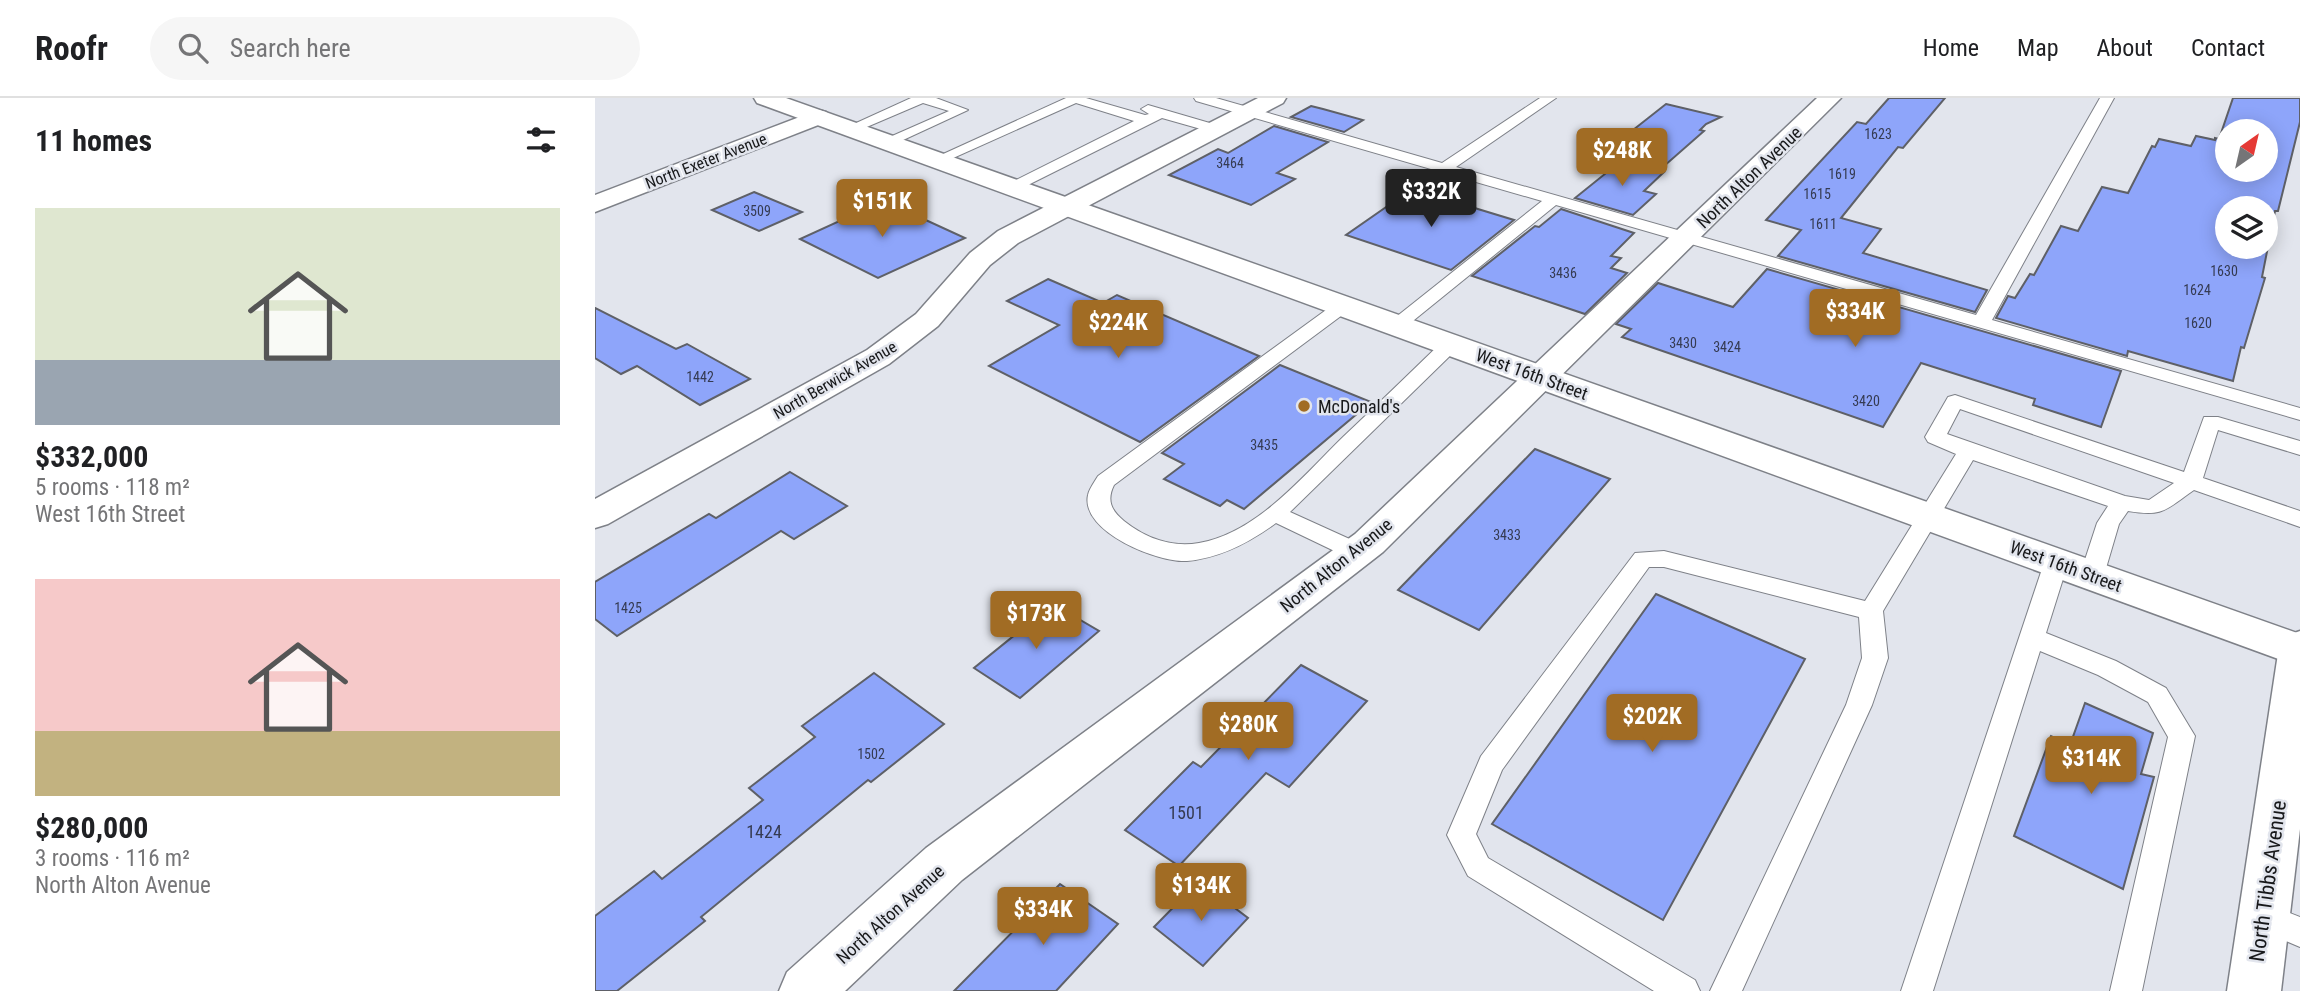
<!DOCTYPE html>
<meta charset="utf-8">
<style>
:root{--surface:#fff;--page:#f6f6f6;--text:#202124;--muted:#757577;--line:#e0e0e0;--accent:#a16c24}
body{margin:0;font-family:"Roboto Condensed",sans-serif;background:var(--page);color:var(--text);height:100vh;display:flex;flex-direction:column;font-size:26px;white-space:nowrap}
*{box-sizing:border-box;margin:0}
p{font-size:23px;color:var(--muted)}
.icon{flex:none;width:38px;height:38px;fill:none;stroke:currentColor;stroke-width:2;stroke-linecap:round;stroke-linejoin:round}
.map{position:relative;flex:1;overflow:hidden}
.drawer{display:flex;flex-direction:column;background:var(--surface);width:595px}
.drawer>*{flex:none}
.needle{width:46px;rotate:34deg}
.controls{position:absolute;left:1620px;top:21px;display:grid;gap:14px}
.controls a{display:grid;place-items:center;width:63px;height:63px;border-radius:50%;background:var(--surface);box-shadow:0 4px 18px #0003;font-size:35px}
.price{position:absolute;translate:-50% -60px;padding:0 16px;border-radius:7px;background:var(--accent);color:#fff;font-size:23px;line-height:46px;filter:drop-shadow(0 2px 4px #0008)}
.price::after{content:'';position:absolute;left:50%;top:42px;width:21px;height:16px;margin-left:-10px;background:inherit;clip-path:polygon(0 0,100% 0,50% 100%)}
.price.current{background:#222;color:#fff}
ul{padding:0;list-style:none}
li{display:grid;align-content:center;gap:14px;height:371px;padding:0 35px}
li span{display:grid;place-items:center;height:217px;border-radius:0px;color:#555}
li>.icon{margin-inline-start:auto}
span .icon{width:126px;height:126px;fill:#fffc;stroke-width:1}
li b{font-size:30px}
h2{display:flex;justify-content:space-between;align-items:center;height:84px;padding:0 35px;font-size:30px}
header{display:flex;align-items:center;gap:42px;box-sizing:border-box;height:98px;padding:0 35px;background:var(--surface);border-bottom:2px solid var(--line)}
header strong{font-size:33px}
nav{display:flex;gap:38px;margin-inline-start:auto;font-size:24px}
.search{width:490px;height:63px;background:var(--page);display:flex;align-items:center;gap:18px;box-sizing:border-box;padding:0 24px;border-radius:38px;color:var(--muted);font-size:26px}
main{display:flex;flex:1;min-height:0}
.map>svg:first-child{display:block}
.building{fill:#8ea5fa;stroke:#5e6067;stroke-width:2;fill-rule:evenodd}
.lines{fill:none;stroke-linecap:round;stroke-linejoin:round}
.service-casing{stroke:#7e8188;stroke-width:2}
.minor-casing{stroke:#7e8188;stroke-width:3}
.tertiary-casing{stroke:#7e8188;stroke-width:3}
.primary-casing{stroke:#7e8188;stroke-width:3}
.service{fill:#fff;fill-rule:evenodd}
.minor{fill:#fff;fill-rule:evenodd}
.tertiary{fill:#fff;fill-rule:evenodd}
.primary{fill:#fff;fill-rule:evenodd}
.poi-dot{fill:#a16c24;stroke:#e2e5ed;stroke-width:2.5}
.labels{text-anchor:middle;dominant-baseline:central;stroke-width:5;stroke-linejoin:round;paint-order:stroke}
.number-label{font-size:14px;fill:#353b52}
.far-street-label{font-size:16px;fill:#17181a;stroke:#e2e5ed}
.street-label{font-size:18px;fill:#17181a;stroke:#e2e5ed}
.poi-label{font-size:18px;fill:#17181a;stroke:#e2e5ed;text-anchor:start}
.near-number-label{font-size:18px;fill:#353b52}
.near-street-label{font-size:21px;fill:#17181a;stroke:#e2e5ed}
</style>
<header>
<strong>Roofr</strong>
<div class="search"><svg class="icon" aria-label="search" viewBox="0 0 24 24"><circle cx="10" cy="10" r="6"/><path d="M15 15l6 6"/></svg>Search here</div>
<nav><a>Home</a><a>Map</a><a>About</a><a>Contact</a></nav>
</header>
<main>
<section class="drawer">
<h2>11 homes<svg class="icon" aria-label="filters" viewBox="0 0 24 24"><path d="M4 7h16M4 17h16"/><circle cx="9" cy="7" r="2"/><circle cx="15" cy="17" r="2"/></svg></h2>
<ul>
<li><span style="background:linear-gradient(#dfe7d0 70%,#9aa5b1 0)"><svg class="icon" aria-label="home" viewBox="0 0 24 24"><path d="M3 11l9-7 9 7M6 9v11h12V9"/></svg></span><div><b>$332,000</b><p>5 rooms · 118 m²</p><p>West 16th Street</p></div></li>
<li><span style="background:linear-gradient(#f6c9c9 70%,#c2b280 0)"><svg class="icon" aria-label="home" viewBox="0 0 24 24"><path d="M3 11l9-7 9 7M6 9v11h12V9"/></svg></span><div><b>$280,000</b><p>3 rooms · 116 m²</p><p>North Alton Avenue</p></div></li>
</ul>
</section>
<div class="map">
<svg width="1705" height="893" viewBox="0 0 1705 893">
<rect width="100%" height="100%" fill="#e2e5ed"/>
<g class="building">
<path d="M 1294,0 L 1350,0 L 1308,50 L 1303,49 L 1246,120 L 1286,131 L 1268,155 L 1392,192 L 1380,214 L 1183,158 L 1206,132 L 1171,122 L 1262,24 L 1271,26 Z"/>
<path d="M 1638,0 L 1705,0 L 1705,24 L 1683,113 L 1680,113 L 1667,179 L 1670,180 L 1649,250 L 1646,249 L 1638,283 L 1533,253 L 1532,258 L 1401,220 L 1413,198 L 1420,200 L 1435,176 L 1439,177 L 1466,128 L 1483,133 L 1507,89 L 1533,95 L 1557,48 L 1560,49 L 1564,41 L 1596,48 L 1601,38 L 1620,42 L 1620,40 L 1624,41 ZM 1633,33 L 1671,33 L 1671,72 L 1633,72 ZM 1633,110 L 1671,110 L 1671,149 L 1633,149 Z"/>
<path d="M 1071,6 L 1126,19 L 1111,26 L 1105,32 L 1109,33 L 1068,69 L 1026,58 L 1053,36 L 1038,32 Z"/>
<path d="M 716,8 L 728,11 L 768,22 L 749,34 L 696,19 Z"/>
<path d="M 679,28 L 733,44 L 682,75 L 700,81 L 656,107 L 574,77 L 623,51 L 633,55 Z"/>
<path d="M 1026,63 L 1069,74 L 1049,93 L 1061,96 L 1038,117 L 980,100 Z"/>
<path d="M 817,91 L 919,122 L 856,172 L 751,137 Z"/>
<path d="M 159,94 L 207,114 L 164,133 L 117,112 Z"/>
<path d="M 286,104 L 322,118 L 370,140 L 283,180 L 205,141 Z"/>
<path d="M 966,111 L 1039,135 L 1016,158 L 1026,160 L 1016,170 L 1032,175 L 990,216 L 877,178 L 940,128 L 944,129 Z"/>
<path d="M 1172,171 L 1526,273 L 1506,329 L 1438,307 L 1440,301 L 1326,265 L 1288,329 L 1027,239 L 1036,231 L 1021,226 L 1063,185 L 1138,209 Z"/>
<path d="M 453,181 L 508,205 L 522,197 L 664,258 L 545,344 L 394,268 L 464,227 L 412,203 Z"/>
<path d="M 0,210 L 81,251 L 92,246 L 155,281 L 105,307 L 42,268 L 26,276 L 0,260 Z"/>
<path d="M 685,267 L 776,304 L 649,411 L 632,402 L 625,408 L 569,381 L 589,366 L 567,355 Z"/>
<path d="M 940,351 L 1015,381 L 884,532 L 803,492 Z"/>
<path d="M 195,374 L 252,408 L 199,441 L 186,433 L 22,538 L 0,521 L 0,484 L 114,416 L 121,420 Z"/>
<path d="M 1061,496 L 1210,561 L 1068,822 L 897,726 Z"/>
<path d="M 458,506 L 504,533 L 425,600 L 379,570 Z"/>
<path d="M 706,567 L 772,603 L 694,689 L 671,675 L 584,768 L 530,732 L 598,664 L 606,669 Z"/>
<path d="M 279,575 L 349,626 L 276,684 L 273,682 L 106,819 L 110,823 L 22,893 L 0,893 L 0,818 L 59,773 L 67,781 L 168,702 L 154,690 L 220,639 L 207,628 Z"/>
<path d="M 1490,605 L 1558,635 L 1546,676 L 1559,679 L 1528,791 L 1419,738 L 1456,638 L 1475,647 Z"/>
<path d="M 604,783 L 653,820 L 608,868 L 559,829 Z"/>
<path d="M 465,786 L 523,826 L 461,893 L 359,893 Z"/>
</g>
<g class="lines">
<g class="service-casing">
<g id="service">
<path d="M 316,0 L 341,0 L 373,12 L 293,49 L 288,48 L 288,42 L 354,13 L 328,5 L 260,34 L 250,34 L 248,31 Z"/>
<path d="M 471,0 L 491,0 L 550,17 L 554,16 L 546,11 L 553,7 L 625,28 L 627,31 L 620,35 L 567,20 L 423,92 L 413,92 L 410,89 L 413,86 L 539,23 L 481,5 L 347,65 L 342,66 L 335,62 Z"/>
<path d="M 599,0 L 621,0 L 847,65 L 945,0 L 961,0 L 861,69 L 1381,217 L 1505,0 L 1519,0 L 1397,222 L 1705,310 L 1705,322 L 961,107 L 808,231 L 796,231 L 793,227 L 796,223 L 947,103 L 601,3 Z"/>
<path d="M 748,203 L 754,204 L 757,208 L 754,212 L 519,387 C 511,403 517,413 529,423 C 550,440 577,450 604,445 C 662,435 708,378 748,339 C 782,307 815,275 848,243 L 862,243 L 864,247 L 862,251 L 695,414 L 770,448 L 773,454 L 770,460 L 762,462 L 754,460 L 681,425 C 655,444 625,460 592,463 C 564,465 485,434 493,397 C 494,391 500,383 503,378 L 742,204 Z"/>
<path d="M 1360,297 L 1589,374 L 1609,319 L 1623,319 L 1705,343 L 1705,357 L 1623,332 L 1608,380 L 1705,413 L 1705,429 L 1599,392 C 1570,412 1569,419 1533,413 L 1524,426 L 1509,477 L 1505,483 L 1497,485 L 1489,483 L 1485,477 L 1502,425 L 1513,408 L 1378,362 L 1288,513 L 1293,560 L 1277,607 L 1147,893 L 1115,893 L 1251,607 L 1267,560 L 1264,519 L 1069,469 L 1054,469 L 907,672 L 881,736 L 893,760 L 1100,882 L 1105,893 L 1059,893 L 873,778 L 852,737 L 886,658 L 1040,455 L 1069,453 L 1270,503 L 1361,356 L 1333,344 L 1330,339 L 1353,299 ZM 1365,311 L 1579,385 L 1554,402 L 1530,398 L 1352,336 Z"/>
<path d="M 1461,457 L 1469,459 L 1473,465 L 1451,535 L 1521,563 L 1571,590 L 1600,638 L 1547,893 L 1515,893 L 1573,639 L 1553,604 L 1503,577 L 1445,553 L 1338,893 L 1306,893 L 1449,465 L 1453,459 Z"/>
<path d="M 1669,805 L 1705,819 L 1705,849 L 1658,829 L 1654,819 L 1658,809 Z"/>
</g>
</g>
<g class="minor-casing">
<g id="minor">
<path d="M 663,0 L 691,0 L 688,5 L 423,145 L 395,167 L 343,228 L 294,266 L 13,426 L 0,430 L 0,401 L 272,252 L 321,216 L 375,155 L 403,133 Z"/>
<path d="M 1222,0 L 1246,0 L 788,454 L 367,782 L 250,893 L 184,893 L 192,874 L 331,750 L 760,436 Z"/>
<path d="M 223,12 L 231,14 L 235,19 L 231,24 L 0,114 L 0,97 Z"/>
</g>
</g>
<g class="tertiary-casing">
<path id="tertiary" d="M 1705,533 L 1705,731 L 1686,893 L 1632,893 L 1684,549 L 1690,538 Z"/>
</g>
<g class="primary-casing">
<path id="primary" d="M 159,0 L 191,0 L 1705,536 L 1705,569 L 162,5 Z"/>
</g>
<use href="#service" class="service"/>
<use href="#minor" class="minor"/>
<use href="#tertiary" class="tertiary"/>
<use href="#primary" class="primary"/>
</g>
<circle class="poi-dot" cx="709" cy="308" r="7"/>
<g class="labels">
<g class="number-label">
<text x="1283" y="36">1623</text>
<text x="635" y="65">3464</text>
<text x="1247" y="76">1619</text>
<text x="1222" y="96">1615</text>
<text x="162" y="113">3509</text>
<text x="1228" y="126">1611</text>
<text x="1629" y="173">1630</text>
<text x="968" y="175">3436</text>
<text x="1602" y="192">1624</text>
<text x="1603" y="225">1620</text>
<text x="1088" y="245">3430</text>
<text x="1132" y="249">3424</text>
<text x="105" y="279">1442</text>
<text x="1271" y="303">3420</text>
<text x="669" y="347">3435</text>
<text x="912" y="437">3433</text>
<text x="33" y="510">1425</text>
<text x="276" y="656">1502</text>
</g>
<g class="far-street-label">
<text transform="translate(111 63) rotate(-21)">North Exeter Avenue</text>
<text transform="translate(240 282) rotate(-30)">North Berwick Avenue</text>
</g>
<g class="street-label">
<text transform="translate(1154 79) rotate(-44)">North Alton Avenue</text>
<text transform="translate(937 276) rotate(20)">West 16th Street</text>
<text transform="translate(741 467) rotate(-39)">North Alton Avenue</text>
<text transform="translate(1471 468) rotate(20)">West 16th Street</text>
<text transform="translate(295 816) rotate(-42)">North Alton Avenue</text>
</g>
<g class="poi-label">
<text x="723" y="308">McDonald's</text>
</g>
<g class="near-number-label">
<text x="591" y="714">1501</text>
<text x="169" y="733">1424</text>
</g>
<g class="near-street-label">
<text transform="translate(1673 783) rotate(-82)">North Tibbs Avenue</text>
</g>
</g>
</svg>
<div class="controls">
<a><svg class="needle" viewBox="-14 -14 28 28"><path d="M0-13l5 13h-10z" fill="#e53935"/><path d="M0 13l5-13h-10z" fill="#757577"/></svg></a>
<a><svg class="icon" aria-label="layers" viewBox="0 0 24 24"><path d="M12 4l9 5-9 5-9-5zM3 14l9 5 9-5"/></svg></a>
</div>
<b class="price" style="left:1027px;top:90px">$248K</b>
<b class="price current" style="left:836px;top:131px">$332K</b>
<b class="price" style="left:287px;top:141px">$151K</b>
<b class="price" style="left:1260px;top:251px">$334K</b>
<b class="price" style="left:523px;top:262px">$224K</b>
<b class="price" style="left:441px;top:553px">$173K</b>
<b class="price" style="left:1057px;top:656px">$202K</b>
<b class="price" style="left:653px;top:664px">$280K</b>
<b class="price" style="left:1496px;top:698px">$314K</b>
<b class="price" style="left:606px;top:825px">$134K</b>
<b class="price" style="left:448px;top:849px">$334K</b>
</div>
</main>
